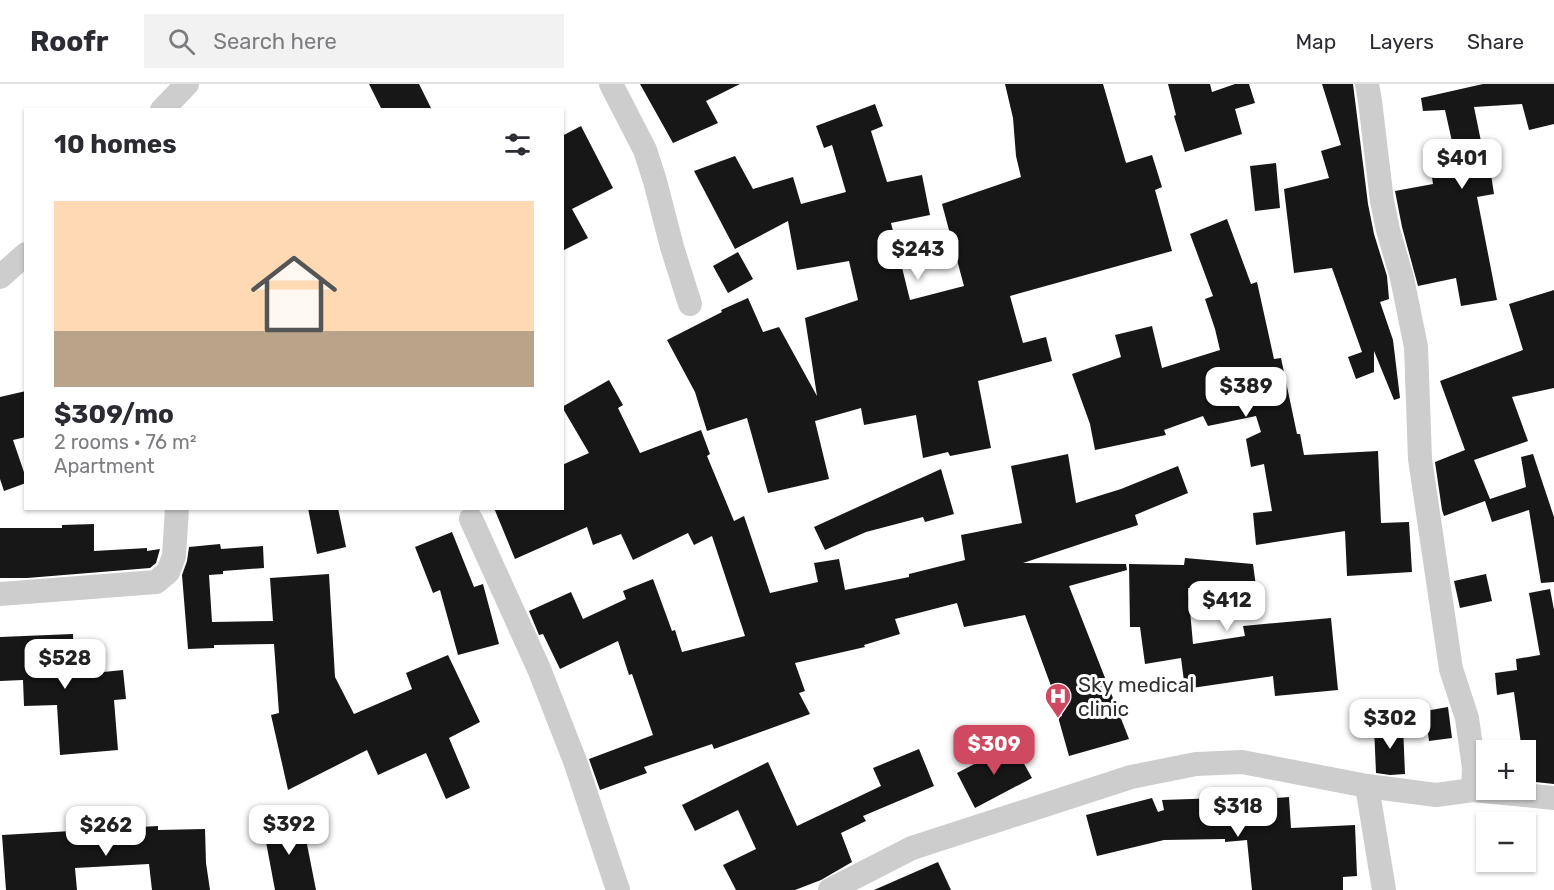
<!DOCTYPE html>
<meta charset="utf-8">
<style>
:root{--surface:#fff;--page:#f2f2f3;--text:#2b2b33;--muted:#7c7c81;--line:#e1e1e2;--accent:#cf4a60}
body{margin:0;font-family:Rubik,sans-serif;background:var(--page);color:var(--text);height:100vh;display:flex;flex-direction:column;font-size:22px;white-space:nowrap}
*{box-sizing:border-box;margin:0}
p{font-size:20px;color:var(--muted)}
.icon{flex:none;width:33px;height:33px;fill:none;stroke:currentColor;stroke-width:2;stroke-linecap:round;stroke-linejoin:round}
.map{position:relative;flex:1;overflow:hidden}
.drawer{position:absolute;left:24px;top:24px;width:540px;height:402px;display:flex;flex-direction:column;background:var(--surface);border-radius:0px;box-shadow:0 2px 4px #0004}
.drawer>*{flex:none}
.buttons{position:absolute;left:1476px;top:656px;display:grid;gap:12px}
.buttons a{display:grid;place-items:center;width:60px;height:60px;border-radius:0px;background:var(--surface);box-shadow:0 2px 4px #0004;font-size:30px}
.price{position:absolute;translate:-50% -51px;padding:0 14px;border-radius:12px;background:#fff;color:#222;font-size:20px;line-height:39px;filter:drop-shadow(0 2px 3px #0008)}
.price::after{content:'';position:absolute;left:50%;top:36px;width:18px;height:14px;margin-left:-9px;background:inherit;clip-path:polygon(0 0,100% 0,50% 100%)}
.price.current{background:var(--accent);color:#fff}
ul{padding:0;list-style:none}
li{display:grid;align-content:center;gap:12px;height:318px;padding:0 30px}
li span{display:grid;place-items:center;height:186px;border-radius:0px;color:#555}
li>.icon{margin-inline-start:auto}
span .icon{width:108px;height:108px;fill:#fffc;stroke-width:1}
li b{font-size:26px}
h2{display:flex;justify-content:space-between;align-items:center;height:72px;padding:0 30px;font-size:26px}
header{display:flex;align-items:center;gap:36px;box-sizing:border-box;height:84px;padding:0 30px;background:var(--surface);border-bottom:2px solid var(--line)}
header strong{font-size:28px}
nav{display:flex;gap:33px;margin-inline-start:auto;font-size:21px}
.search{width:420px;height:54px;background:var(--page);display:flex;align-items:center;gap:15px;box-sizing:border-box;padding:0 21px;border-radius:0px;color:var(--muted);font-size:22px}
.map>svg:first-child{display:block}
.building{fill:#171717}
.lines{fill:none;stroke-linecap:round;stroke-linejoin:round}
.minor{stroke:#cdcdcd;stroke-width:24}
.labels{text-anchor:middle;dominant-baseline:central;stroke-width:6;stroke-linejoin:round;paint-order:stroke}
.poi-label{font-size:21px;fill:#303030;stroke:#fff;text-anchor:start}
</style>
<header>
<strong>Roofr</strong>
<div class="search"><svg class="icon" aria-label="search" viewBox="0 0 24 24"><circle cx="10" cy="10" r="6"/><path d="M15 15l6 6"/></svg>Search here</div>
<nav><a>Map</a><a>Layers</a><a>Share</a></nav>
</header>
<div class="map">
<svg width="1554" height="806" viewBox="0 0 1554 806">
<rect width="100%" height="100%" fill="#fff"/>
<g class="building">
<path d="M 369,0 L 419,0 L 432,26 L 382,26 Z"/>
<path d="M 640,0 L 740,0 L 706,17 L 718,39 L 673,59 Z"/>
<path d="M 1005,0 L 1103,0 L 1126,79 L 1152,71 L 1162,103 L 1155,106 L 1172,167 L 1010,212 L 1023,259 L 1046,253 L 1052,277 L 978,297 L 991,364 L 950,372 L 948,368 L 923,374 L 916,331 L 864,341 L 861,324 L 815,337 L 829,395 L 768,409 L 747,334 L 707,347 L 695,308 L 667,256 L 722,228 L 721,226 L 748,214 L 763,248 L 779,243 L 817,312 L 805,234 L 858,216 L 849,177 L 797,186 L 788,137 L 735,165 L 694,87 L 735,72 L 753,105 L 793,93 L 801,120 L 846,108 L 832,61 L 824,64 L 816,42 L 875,20 L 883,42 L 871,47 L 887,98 L 922,91 L 930,131 L 891,139 L 910,216 L 964,202 L 942,120 L 1021,93 L 1016,72 L 1013,34 Z"/>
<path d="M 1168,0 L 1210,0 L 1212,8 L 1235,0 L 1249,0 L 1255,19 L 1235,25 L 1242,50 L 1185,68 L 1174,32 L 1176,31 Z"/>
<path d="M 1322,0 L 1353,0 L 1368,120 L 1374,150 L 1387,192 L 1389,215 L 1380,218 L 1393,256 L 1400,314 L 1394,316 L 1374,267 L 1374,288 L 1356,295 L 1348,273 L 1362,268 L 1332,184 L 1294,189 L 1284,105 L 1329,94 L 1321,67 L 1341,61 Z"/>
<path d="M 1483,0 L 1554,0 L 1554,40 L 1529,46 L 1522,20 L 1474,23 L 1484,72 L 1488,71 L 1494,110 L 1477,113 L 1497,216 L 1461,222 L 1456,194 L 1418,202 L 1402,143 L 1395,107 L 1433,100 L 1428,67 L 1453,62 L 1445,26 L 1423,27 L 1421,14 Z"/>
<path d="M 581,42 L 613,104 L 572,125 L 588,154 L 562,167 L 562,52 Z"/>
<path d="M 1276,79 L 1280,124 L 1255,127 L 1250,82 Z"/>
<path d="M 1227,135 L 1251,200 L 1257,198 L 1274,275 L 1281,274 L 1297,350 L 1300,350 L 1304,371 L 1378,367 L 1381,439 L 1409,438 L 1412,488 L 1347,492 L 1345,447 L 1256,461 L 1253,429 L 1272,427 L 1264,380 L 1251,383 L 1246,355 L 1261,348 L 1256,332 L 1208,342 L 1203,332 L 1164,346 L 1166,351 L 1095,366 L 1090,340 L 1072,290 L 1121,273 L 1115,251 L 1152,242 L 1162,284 L 1220,266 L 1215,245 L 1205,215 L 1213,212 L 1190,150 Z"/>
<path d="M 738,168 L 753,195 L 728,209 L 713,182 Z"/>
<path d="M 1554,206 L 1554,304 L 1512,313 L 1528,357 L 1474,376 L 1490,415 L 1526,403 L 1521,373 L 1533,370 L 1554,433 L 1554,498 L 1541,499 L 1529,426 L 1492,438 L 1485,417 L 1444,432 L 1442,426 L 1435,378 L 1465,366 L 1440,297 L 1523,266 L 1509,220 Z"/>
<path d="M 609,296 L 623,321 L 618,324 L 640,369 L 701,346 L 710,370 L 707,372 L 734,437 L 744,432 L 770,509 L 818,498 L 814,479 L 839,475 L 845,506 L 909,493 L 909,490 L 965,476 L 961,451 L 1022,439 L 1011,382 L 1068,370 L 1076,419 L 1121,405 L 1178,382 L 1188,409 L 1135,431 L 1138,441 L 1023,479 L 1126,480 L 1127,486 L 1069,502 L 1129,655 L 1069,672 L 1058,633 L 1062,632 L 1025,531 L 964,543 L 957,519 L 895,535 L 900,550 L 864,561 L 865,563 L 795,579 L 805,607 L 799,609 L 810,630 L 714,665 L 712,660 L 644,683 L 647,689 L 600,706 L 589,675 L 653,651 L 632,590 L 629,591 L 618,557 L 560,585 L 543,550 L 539,551 L 529,527 L 571,508 L 583,535 L 626,515 L 623,507 L 653,495 L 672,547 L 675,546 L 682,568 L 745,552 L 712,452 L 694,461 L 688,449 L 633,476 L 621,450 L 593,461 L 587,443 L 515,475 L 494,424 L 562,424 L 562,381 L 589,369 L 562,323 Z"/>
<path d="M 26,307 L 26,353 L 13,356 L 26,394 L 26,399 L 4,407 L 0,395 L 0,313 Z"/>
<path d="M 941,385 L 954,430 L 925,438 L 923,433 L 866,448 L 825,466 L 814,443 Z"/>
<path d="M 308,424 L 338,424 L 346,463 L 317,470 Z"/>
<path d="M 94,440 L 94,467 L 147,464 L 147,467 L 160,465 L 156,479 L 150,484 L 27,494 L 0,494 L 0,444 L 62,444 L 62,441 Z"/>
<path d="M 452,448 L 474,503 L 483,500 L 499,560 L 458,571 L 440,506 L 433,509 L 415,463 Z"/>
<path d="M 220,460 L 221,465 L 263,462 L 264,484 L 223,487 L 223,490 L 209,491 L 212,538 L 273,537 L 270,494 L 329,490 L 335,593 L 354,630 L 412,605 L 406,589 L 448,571 L 480,638 L 449,654 L 470,704 L 446,715 L 426,669 L 378,691 L 367,666 L 288,706 L 271,631 L 279,629 L 274,560 L 214,561 L 214,564 L 188,565 L 182,491 L 187,477 L 189,463 Z"/>
<path d="M 1185,474 L 1253,480 L 1257,510 L 1188,504 L 1193,560 L 1245,552 L 1243,542 L 1331,534 L 1338,606 L 1275,612 L 1273,592 L 1185,605 L 1181,574 L 1145,580 L 1140,543 L 1130,543 L 1129,480 L 1184,481 Z"/>
<path d="M 1486,490 L 1492,517 L 1460,524 L 1454,497 Z"/>
<path d="M 1550,505 L 1554,526 L 1554,700 L 1526,697 L 1526,666 L 1486,666 L 1486,667 L 1486,663 L 1521,660 L 1514,608 L 1497,611 L 1495,589 L 1517,586 L 1516,575 L 1540,571 L 1529,509 Z"/>
<path d="M 73,550 L 74,591 L 123,586 L 126,615 L 114,616 L 118,666 L 60,671 L 57,621 L 24,622 L 23,596 L 0,597 L 0,553 Z"/>
<path d="M 1448,623 L 1452,654 L 1429,657 L 1425,627 Z"/>
<path d="M 1403,641 L 1405,690 L 1390,691 L 1376,689 L 1374,642 Z"/>
<path d="M 1013,660 L 1032,694 L 975,724 L 957,689 Z"/>
<path d="M 919,665 L 934,702 L 863,732 L 866,737 L 841,749 L 852,778 L 821,796 L 795,806 L 736,806 L 723,781 L 756,765 L 738,726 L 695,747 L 682,721 L 768,678 L 797,742 L 881,702 L 873,684 Z"/>
<path d="M 1289,713 L 1291,744 L 1355,741 L 1357,792 L 1343,793 L 1343,806 L 1252,806 L 1247,756 L 1225,758 L 1225,755 L 1164,756 L 1097,772 L 1086,731 L 1152,714 L 1158,728 L 1164,726 L 1162,716 L 1221,714 L 1221,718 Z"/>
<path d="M 302,735 L 316,806 L 275,806 L 263,742 Z"/>
<path d="M 158,742 L 158,746 L 205,745 L 206,779 L 210,806 L 152,806 L 149,780 L 75,784 L 77,806 L 6,806 L 2,751 Z"/>
<path d="M 938,778 L 951,806 L 874,806 Z"/>
</g>
<g class="lines">
<g class="minor">
<path d="M 611,0 L 645,66 L 655,97 L 672,163 L 690,220"/>
<path d="M 1367,0 L 1370,17 L 1382,117 L 1388,146 L 1402,194 L 1416,263 L 1420,375 L 1451,585 L 1467,634 L 1474,684 L 1473,706"/>
<path d="M 162,26 L 187,0"/>
<path d="M 0,193 L 26,170"/>
<path d="M 471,435 L 539,585 L 575,677 L 618,806"/>
<path d="M 0,510 L 156,498 L 168,488 L 174,472 L 177,424"/>
<path d="M 1367,702 L 1384,806"/>
<path d="M 830,806 L 912,764 L 1131,693 L 1196,680 L 1242,678 L 1367,702 L 1436,711 L 1473,706 L 1554,714"/>
</g>
</g>
<defs>
<g id="hospital-pin" transform="scale(1.35)"><path d="M0 17L-7.5 6A9.5 9.5 0 1 1 7.5 6Z" fill="#cf4a60" stroke="#fff"/><path d="M-5-5h3v3.5h4V-5h3V5h-3V1.5h-4V5h-3Z" fill="#fff"/></g>
</defs>
<g fill-rule="evenodd">
<use href="#hospital-pin" x="1058" y="612"/>
</g>
<g class="labels">
<g class="poi-label">
<text x="1078" y="600">Sky medical<tspan x="1078" dy="24">clinic</tspan></text>
</g>
</g>
</svg>
<div class="buttons">
<a>+</a>
<a>−</a>
</div>
<b class="price" style="left:1462px;top:106px">$401</b>
<b class="price" style="left:918px;top:197px">$243</b>
<b class="price" style="left:1246px;top:334px">$389</b>
<b class="price" style="left:1227px;top:548px">$412</b>
<b class="price" style="left:65px;top:606px">$528</b>
<b class="price" style="left:1390px;top:666px">$302</b>
<b class="price current" style="left:994px;top:692px">$309</b>
<b class="price" style="left:1238px;top:754px">$318</b>
<b class="price" style="left:289px;top:772px">$392</b>
<b class="price" style="left:106px;top:773px">$262</b>
<section class="drawer">
<h2>10 homes<svg class="icon" aria-label="filters" viewBox="0 0 24 24"><path d="M4 7h16M4 17h16"/><circle cx="9" cy="7" r="2"/><circle cx="15" cy="17" r="2"/></svg></h2>
<ul>
<li><span style="background:linear-gradient(#ffd9b3 70%,#b9a48a 0)"><svg class="icon" aria-label="home" viewBox="0 0 24 24"><path d="M3 11l9-7 9 7M6 9v11h12V9"/></svg></span><div><b>$309/mo</b><p>2 rooms · 76 m²</p><p>Apartment</p></div></li>
</ul>
</section>
</div>
